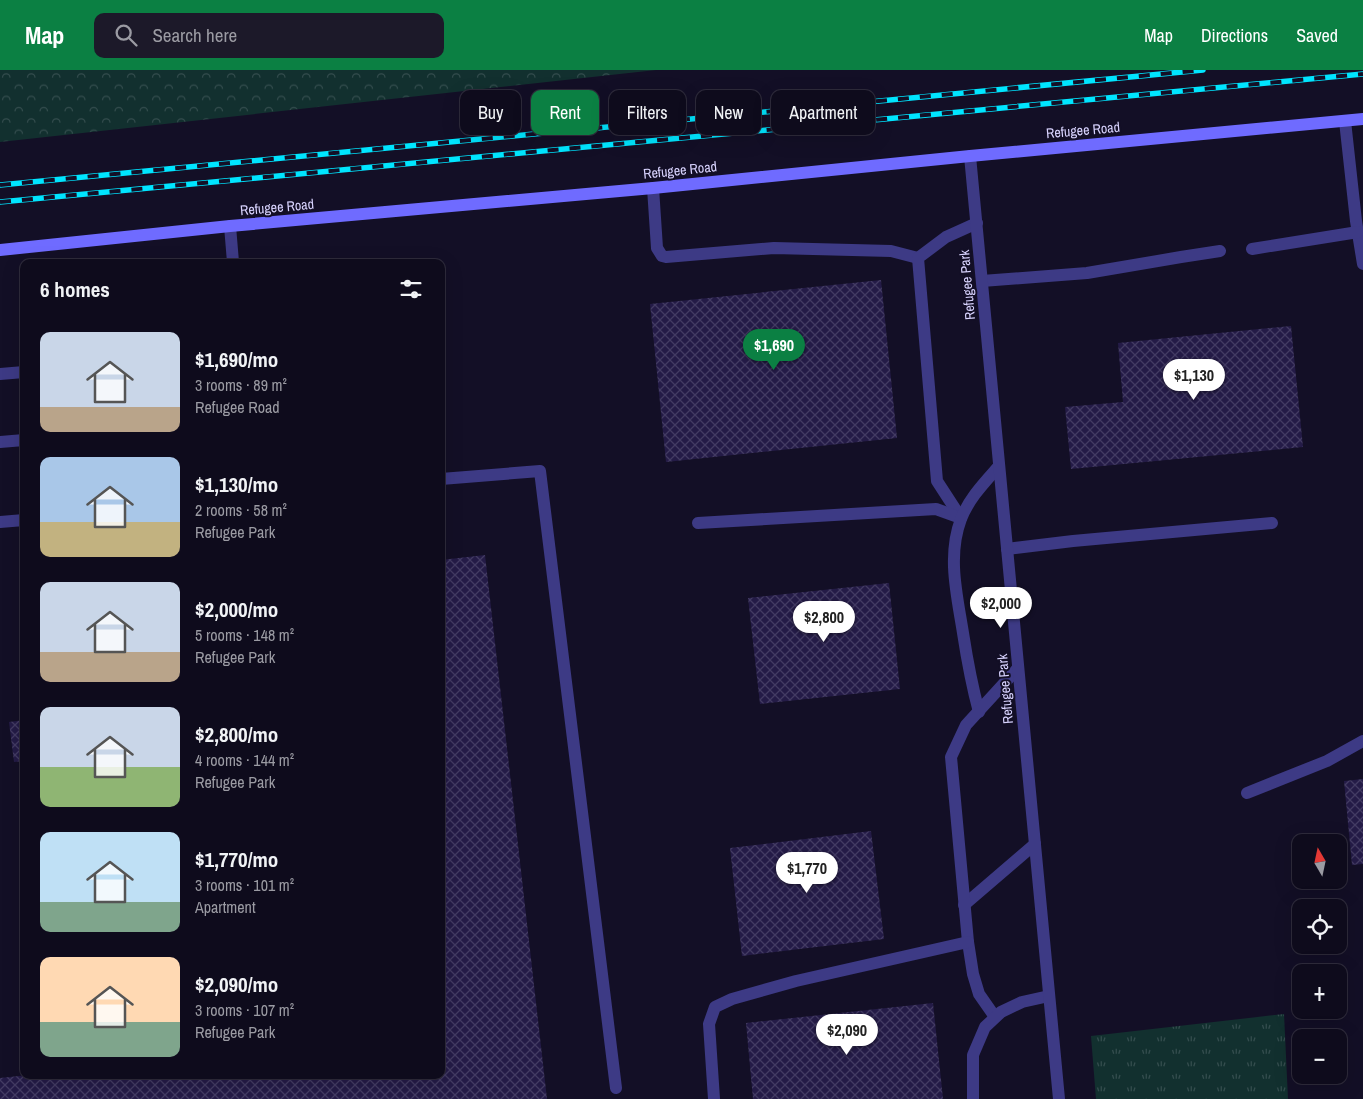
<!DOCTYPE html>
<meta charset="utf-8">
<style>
:root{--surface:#0e0b1c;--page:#1c1929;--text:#f1f3f6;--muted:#9b9ba3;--line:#2e2b3b;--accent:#0b8043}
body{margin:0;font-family:"Archivo Narrow",sans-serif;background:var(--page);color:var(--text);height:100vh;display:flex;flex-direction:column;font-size:19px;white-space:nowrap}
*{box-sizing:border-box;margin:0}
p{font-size:16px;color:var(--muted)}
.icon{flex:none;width:28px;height:28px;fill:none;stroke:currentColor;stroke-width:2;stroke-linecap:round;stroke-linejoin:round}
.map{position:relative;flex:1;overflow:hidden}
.details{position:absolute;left:20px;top:189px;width:425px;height:820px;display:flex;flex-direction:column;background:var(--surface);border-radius:10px;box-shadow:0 5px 20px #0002,0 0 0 1px var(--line)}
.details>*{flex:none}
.banner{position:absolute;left:460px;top:20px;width:475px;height:45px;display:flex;gap:10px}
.needle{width:32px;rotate:351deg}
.buttons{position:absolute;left:1292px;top:764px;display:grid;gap:10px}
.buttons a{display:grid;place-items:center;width:55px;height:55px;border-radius:10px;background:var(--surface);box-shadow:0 5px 20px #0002,0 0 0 1px var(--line);font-size:25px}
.price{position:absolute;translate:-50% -42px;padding:0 11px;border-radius:18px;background:#fff;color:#222;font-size:16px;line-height:32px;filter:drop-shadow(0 1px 2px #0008)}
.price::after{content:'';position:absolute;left:50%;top:30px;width:15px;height:11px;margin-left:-8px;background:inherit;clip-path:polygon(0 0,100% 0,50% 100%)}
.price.on{background:var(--accent);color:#fff}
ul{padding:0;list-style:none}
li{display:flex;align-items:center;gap:15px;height:125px;padding:0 20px}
li span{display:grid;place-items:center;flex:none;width:140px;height:100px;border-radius:10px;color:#555}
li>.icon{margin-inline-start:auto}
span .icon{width:60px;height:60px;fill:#fffc;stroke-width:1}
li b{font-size:21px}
h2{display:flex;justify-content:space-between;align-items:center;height:60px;padding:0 20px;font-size:21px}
.chip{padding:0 18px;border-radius:10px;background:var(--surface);box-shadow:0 5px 20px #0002,0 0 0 1px var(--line);font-size:18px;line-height:45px}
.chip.on{background:var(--accent);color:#fff}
header{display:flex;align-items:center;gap:30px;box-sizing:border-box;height:70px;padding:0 25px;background:var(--accent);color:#fff}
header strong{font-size:24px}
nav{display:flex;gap:28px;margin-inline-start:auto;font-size:18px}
.search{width:350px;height:45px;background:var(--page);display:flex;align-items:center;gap:12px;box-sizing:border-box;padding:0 18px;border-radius:10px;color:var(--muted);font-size:19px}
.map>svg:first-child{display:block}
.grass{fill:url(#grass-tufts)}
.forest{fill:url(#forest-crowns)}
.building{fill:url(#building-cross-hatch)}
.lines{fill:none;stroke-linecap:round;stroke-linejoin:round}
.lane{stroke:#3d3a85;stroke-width:12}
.street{stroke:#3d3a85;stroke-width:12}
.secondary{stroke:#6f6bff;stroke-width:12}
.rail-casing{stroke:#00e5ff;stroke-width:5.5}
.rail{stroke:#130f26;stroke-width:4;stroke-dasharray:11;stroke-linecap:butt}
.labels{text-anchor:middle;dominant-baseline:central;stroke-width:4;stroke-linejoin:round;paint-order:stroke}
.street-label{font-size:14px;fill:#d9d4ff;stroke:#130f26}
</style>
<header>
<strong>Map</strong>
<div class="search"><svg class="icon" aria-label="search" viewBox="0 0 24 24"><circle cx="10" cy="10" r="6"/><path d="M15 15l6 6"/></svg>Search here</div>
<nav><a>Map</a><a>Directions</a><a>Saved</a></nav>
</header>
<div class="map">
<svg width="1363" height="1029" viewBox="0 0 1363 1029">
<defs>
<pattern id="grass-tufts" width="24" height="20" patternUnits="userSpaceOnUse" patternTransform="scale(1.25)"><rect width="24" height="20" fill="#12302f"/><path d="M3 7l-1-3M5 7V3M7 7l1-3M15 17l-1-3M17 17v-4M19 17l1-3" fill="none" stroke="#344d4e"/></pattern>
<pattern id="forest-crowns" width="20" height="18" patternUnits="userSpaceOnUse" patternTransform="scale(1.25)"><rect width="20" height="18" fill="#12302f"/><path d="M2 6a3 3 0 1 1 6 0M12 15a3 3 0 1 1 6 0" fill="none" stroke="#344d4e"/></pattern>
<pattern id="building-cross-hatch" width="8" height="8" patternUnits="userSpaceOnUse" patternTransform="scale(1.25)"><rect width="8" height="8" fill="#241b47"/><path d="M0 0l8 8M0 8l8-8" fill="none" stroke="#433b63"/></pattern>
</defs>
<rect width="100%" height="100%" fill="#130f26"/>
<path class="grass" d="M 1284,944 L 1288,1029 L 1096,1029 L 1091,966 Z"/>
<path class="forest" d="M 0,0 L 656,0 L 0,72 Z"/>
<g class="building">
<path d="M 881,210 L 897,368 L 666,392 L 650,234 Z"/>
<path d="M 1291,256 L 1303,377 L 1071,399 L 1065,337 L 1123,332 L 1118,273 Z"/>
<path d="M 485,485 L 547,1029 L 0,1029 L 0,1008 L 28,1005 L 441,1005 L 441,490 Z"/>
<path d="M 889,513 L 900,619 L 760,634 L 748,528 Z"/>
<path d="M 19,538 L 24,538 L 24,572 L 23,572 Z"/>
<path d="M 24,650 L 24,691 L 14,692 L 9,652 Z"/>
<path d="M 1363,709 L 1363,794 L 1352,795 L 1344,711 Z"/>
<path d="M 871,761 L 884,869 L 742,886 L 730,778 Z"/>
<path d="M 933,933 L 943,1029 L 753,1029 L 746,953 Z"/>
</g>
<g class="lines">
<g class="lane">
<path d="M 1345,51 L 1356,151 L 1363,194"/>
<path d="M 653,118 L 657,178 L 662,186 L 666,187 L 774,178 L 891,181 L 918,188"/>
<path d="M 230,156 L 233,192"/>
<path d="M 1252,179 L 1358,162"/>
<path d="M 982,211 L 1087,203 L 1181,187 L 1220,181"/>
<path d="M 0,304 L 24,302"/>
<path d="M 0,372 L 24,370"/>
<path d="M 441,409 L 540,401 L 616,1018"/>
<path d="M 961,448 L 937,411 L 918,188 L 946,167 L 977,153"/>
<path d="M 0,452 L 24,450"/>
<path d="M 698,453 L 936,439 L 961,448"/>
<path d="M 1007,479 L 1073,471 L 1272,453"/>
<path d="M 979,642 C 972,616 967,589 963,563 C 957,525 947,486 961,449 C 969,428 985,412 999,396"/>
<path d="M 1247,723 L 1327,691 L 1363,671"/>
<path d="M 964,835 L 1035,774"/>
<path d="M 995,947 L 979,924 L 973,904 L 968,872 L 951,687 L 966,655 L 1018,598"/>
<path d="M 714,1029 L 709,954 L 715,937 L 732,929 L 796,911 L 968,872"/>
<path d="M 973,1029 L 973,985 L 985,957 L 1001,942 L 1022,932 L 1049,926"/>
</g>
<path class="street" d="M 970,86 L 1059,1029"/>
<path class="secondary" d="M 0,180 L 230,156 L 653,118 L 970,86 L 1363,49"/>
<g class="rail-casing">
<g id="rail">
<path d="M 0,115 L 1203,0"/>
<path d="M 0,132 L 1363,4"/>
</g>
</g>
<use href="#rail" class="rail"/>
</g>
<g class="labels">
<g class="street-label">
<text transform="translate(1083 60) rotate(-5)">Refugee Road</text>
<text transform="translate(680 100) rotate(-6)">Refugee Road</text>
<text transform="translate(277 137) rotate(-5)">Refugee Road</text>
<text transform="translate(967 215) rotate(-95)">Refugee Park</text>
<text transform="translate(1005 619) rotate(-95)">Refugee Park</text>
</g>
</g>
</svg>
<div class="buttons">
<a><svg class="needle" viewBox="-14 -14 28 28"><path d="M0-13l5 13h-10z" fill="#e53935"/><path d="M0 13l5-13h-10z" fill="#9b9ba3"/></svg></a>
<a><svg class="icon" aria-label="locate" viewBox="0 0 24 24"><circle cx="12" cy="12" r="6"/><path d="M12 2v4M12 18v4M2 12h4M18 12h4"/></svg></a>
<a>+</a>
<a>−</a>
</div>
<b class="price on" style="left:774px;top:301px">$1,690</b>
<b class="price" style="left:1194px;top:331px">$1,130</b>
<b class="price" style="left:1001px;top:559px">$2,000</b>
<b class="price" style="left:824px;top:573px">$2,800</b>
<b class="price" style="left:807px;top:824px">$1,770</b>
<b class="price" style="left:847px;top:986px">$2,090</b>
<div class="banner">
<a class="chip">Buy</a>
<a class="chip on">Rent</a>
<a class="chip">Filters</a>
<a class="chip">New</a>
<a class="chip">Apartment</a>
</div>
<section class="details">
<h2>6 homes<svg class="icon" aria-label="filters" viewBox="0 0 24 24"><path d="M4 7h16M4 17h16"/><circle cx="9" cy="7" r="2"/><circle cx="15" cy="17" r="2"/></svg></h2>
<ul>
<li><span style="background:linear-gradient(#c9d6e8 75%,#b9a48a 0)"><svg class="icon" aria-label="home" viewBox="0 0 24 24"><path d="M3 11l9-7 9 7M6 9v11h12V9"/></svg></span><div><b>$1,690/mo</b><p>3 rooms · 89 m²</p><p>Refugee Road</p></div></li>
<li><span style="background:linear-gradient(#a9c7e8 65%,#c2b280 0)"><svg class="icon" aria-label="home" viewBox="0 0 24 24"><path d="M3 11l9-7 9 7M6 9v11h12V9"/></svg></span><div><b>$1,130/mo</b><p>2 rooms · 58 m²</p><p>Refugee Park</p></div></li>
<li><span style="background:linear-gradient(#c9d6e8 70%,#b9a48a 0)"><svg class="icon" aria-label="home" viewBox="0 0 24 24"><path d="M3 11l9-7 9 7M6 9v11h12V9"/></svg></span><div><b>$2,000/mo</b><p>5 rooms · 148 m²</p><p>Refugee Park</p></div></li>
<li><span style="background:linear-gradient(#c9d6e8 60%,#8fb573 0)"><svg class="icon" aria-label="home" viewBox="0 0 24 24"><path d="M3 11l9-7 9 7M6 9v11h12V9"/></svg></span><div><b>$2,800/mo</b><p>4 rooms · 144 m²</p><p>Refugee Park</p></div></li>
<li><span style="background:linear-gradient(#bfe0f5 70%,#7fa58c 0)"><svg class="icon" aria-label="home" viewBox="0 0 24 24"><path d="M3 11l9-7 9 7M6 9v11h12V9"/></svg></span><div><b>$1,770/mo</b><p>3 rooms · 101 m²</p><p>Apartment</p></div></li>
<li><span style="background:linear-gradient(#ffd9b3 65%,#7fa58c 0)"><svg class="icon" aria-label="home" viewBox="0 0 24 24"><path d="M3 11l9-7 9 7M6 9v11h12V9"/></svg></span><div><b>$2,090/mo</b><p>3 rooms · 107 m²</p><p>Refugee Park</p></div></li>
</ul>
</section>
</div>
